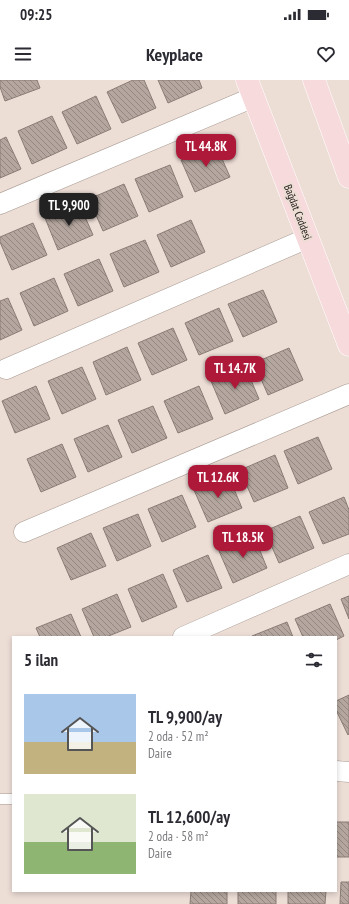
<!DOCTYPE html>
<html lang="tr">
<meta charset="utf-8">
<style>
:root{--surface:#fff;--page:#f7f7f7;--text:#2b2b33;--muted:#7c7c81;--accent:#ae193a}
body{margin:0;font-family:"PT Sans Narrow",sans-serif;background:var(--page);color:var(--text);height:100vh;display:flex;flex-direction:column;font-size:15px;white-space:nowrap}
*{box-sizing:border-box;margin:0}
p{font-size:13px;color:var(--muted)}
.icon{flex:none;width:22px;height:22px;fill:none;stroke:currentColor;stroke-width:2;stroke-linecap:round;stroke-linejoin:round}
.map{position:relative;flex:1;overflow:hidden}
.side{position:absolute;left:12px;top:556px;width:325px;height:256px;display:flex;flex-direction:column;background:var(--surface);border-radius:0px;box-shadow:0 2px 6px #0003}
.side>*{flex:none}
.price{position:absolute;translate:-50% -34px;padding:0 9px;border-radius:8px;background:var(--accent);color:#fff;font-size:13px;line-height:26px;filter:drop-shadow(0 1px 2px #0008)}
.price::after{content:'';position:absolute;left:50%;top:24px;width:12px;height:9px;margin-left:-6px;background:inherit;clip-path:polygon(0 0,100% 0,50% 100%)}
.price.current{background:#222;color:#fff}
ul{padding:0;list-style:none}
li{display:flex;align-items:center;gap:12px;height:100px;padding:0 12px}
li span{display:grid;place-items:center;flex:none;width:112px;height:80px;border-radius:0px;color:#555}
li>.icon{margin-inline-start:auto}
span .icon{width:48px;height:48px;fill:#fffc;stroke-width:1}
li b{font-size:17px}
h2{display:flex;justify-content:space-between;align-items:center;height:48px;padding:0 12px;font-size:17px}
.status{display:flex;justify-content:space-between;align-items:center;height:28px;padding:0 20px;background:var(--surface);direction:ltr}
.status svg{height:11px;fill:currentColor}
header{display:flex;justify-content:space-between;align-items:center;height:52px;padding:0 12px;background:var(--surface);font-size:18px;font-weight:700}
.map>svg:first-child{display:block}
.building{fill:url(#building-back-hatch);stroke:#8a7d76}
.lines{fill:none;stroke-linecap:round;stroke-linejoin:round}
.lane-casing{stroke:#a89b93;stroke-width:11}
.street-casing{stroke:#a89b93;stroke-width:21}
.primary-casing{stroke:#fff;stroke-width:23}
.lane{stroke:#fff;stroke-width:10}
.street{stroke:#fff;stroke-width:20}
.primary{stroke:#f7dadc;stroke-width:22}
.labels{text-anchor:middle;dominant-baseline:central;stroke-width:4;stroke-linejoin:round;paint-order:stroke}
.street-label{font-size:11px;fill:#1f1a17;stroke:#ecddd5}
</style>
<div class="status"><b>09:25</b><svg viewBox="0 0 49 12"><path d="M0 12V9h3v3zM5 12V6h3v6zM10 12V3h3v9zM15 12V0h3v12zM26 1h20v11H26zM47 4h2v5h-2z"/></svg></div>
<header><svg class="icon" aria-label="menu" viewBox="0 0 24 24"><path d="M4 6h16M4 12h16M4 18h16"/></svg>Keyplace<svg class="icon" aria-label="heart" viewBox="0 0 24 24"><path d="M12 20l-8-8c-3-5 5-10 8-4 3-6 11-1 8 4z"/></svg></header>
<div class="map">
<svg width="349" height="824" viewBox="0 0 349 824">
<defs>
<pattern id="building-back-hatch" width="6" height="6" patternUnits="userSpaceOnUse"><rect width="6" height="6" fill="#b5a79f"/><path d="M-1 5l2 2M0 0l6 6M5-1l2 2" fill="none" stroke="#938781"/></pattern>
</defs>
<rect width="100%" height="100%" fill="#ecddd5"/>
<g class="building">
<path d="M 0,0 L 37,0 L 40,8 L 5,21 L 0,7 Z"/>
<path d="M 133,0 L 144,0 L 156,28 L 122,43 L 107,12 Z"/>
<path d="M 158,0 L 199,0 L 202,8 L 168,23 Z"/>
<path d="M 96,16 L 111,49 L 77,64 L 62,32 Z"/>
<path d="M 52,36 L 67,68 L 32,84 L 18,51 Z"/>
<path d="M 6,57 L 21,89 L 0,98 L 0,60 Z"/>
<path d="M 216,65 L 230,97 L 195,112 L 181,80 Z"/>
<path d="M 170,85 L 183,117 L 149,132 L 135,99 Z"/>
<path d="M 124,104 L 138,136 L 103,151 L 89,119 Z"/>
<path d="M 79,123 L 93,155 L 58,170 L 45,138 Z"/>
<path d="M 191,140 L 205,172 L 171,187 L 157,155 Z"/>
<path d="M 33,143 L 47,175 L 12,190 L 0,162 L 0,157 Z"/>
<path d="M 145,160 L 159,192 L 124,207 L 110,174 Z"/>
<path d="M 99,179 L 113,211 L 78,226 L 64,194 Z"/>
<path d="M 54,198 L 68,231 L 34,246 L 20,213 Z"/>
<path d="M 263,210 L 277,242 L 243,257 L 228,224 Z"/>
<path d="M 8,218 L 22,250 L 0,260 L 0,221 Z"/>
<path d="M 219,228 L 233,261 L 199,275 L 185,243 Z"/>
<path d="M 173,248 L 187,280 L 152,295 L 138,263 Z"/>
<path d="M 127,267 L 141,300 L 106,315 L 93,282 Z"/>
<path d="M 289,268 L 303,300 L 268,315 L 254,283 Z"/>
<path d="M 245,286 L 259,319 L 225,334 L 211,301 Z"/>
<path d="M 82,287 L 96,319 L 62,334 L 48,301 Z"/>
<path d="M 36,306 L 50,339 L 15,353 L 2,321 Z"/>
<path d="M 199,306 L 213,339 L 178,353 L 164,321 Z"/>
<path d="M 153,326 L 167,358 L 132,373 L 118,340 Z"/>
<path d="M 108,345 L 122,377 L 88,392 L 74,359 Z"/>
<path d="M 318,357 L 332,389 L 298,404 L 284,371 Z"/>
<path d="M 62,364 L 76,397 L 41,412 L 27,379 Z"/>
<path d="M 275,375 L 288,408 L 254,422 L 240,390 Z"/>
<path d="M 228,395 L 242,428 L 208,442 L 194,410 Z"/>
<path d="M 182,415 L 196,447 L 162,462 L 148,429 Z"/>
<path d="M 344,417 L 349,430 L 349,454 L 323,464 L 309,432 Z"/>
<path d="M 138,434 L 151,466 L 117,481 L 103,448 Z"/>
<path d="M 300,436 L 314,468 L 279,483 L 265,451 Z"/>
<path d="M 91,453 L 106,486 L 71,500 L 57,468 Z"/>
<path d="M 254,456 L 267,488 L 233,503 L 219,471 Z"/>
<path d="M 208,475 L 222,508 L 187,522 L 173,490 Z"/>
<path d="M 163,494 L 177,527 L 142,542 L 128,509 Z"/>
<path d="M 117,514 L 131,547 L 106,557 L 94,557 L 82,529 Z"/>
<path d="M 349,516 L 349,539 L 341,519 Z"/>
<path d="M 330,524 L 344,556 L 336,560 L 336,557 L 303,557 L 295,539 Z"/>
<path d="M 71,534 L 81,557 L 40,557 L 36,548 Z"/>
<path d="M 287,542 L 293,557 L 253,557 L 252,556 Z"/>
<path d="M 349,615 L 349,654 L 348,655 L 336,630 L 336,621 Z"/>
<rect x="336" y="742" width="13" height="35"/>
<path d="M 341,802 L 349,802 L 349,824 L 340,824 Z"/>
<path d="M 191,811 L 227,811 L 227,824 L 190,824 Z"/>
<rect x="238" y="811" width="38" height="13"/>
<path d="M 288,811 L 326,811 L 325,824 L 288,824 Z"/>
</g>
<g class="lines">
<g class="lane-casing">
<path id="lane" d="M 0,719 L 13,719"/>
</g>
<g class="street-casing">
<g id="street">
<path d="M 0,124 L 254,17"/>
<path d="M 6,289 L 308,158"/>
<path d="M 24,452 L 349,314"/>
<path d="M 183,557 L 349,484"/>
<path d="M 336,691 L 349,692"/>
</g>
</g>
<g class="primary-casing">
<g id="primary">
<path d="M 247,0 L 349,265"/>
<path d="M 314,0 L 349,97"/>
</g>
</g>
<use href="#lane" class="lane"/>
<use href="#street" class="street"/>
<use href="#primary" class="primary"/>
</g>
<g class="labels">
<g class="street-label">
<text transform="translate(298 132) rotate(69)">Bağdat Caddesi</text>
</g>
</g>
</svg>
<b class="price" style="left:206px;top:88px">TL 44.8K</b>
<b class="price current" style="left:69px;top:147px">TL 9,900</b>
<b class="price" style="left:235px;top:310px">TL 14.7K</b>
<b class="price" style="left:218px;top:419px">TL 12.6K</b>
<b class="price" style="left:243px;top:479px">TL 18.5K</b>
<section class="side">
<h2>5 ilan<svg class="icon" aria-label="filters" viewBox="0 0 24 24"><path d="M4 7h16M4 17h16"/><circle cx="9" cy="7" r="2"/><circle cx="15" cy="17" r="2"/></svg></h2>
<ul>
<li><span style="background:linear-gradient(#a9c7e8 60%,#c2b280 0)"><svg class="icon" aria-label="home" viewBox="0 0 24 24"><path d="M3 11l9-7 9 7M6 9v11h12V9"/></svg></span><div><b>TL 9,900/ay</b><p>2 oda · 52 m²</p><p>Daire</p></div></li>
<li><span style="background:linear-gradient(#dfe7d0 60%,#8fb573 0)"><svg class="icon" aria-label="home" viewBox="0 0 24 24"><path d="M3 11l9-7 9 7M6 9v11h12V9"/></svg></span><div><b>TL 12,600/ay</b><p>2 oda · 58 m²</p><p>Daire</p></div></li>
</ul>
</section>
</div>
